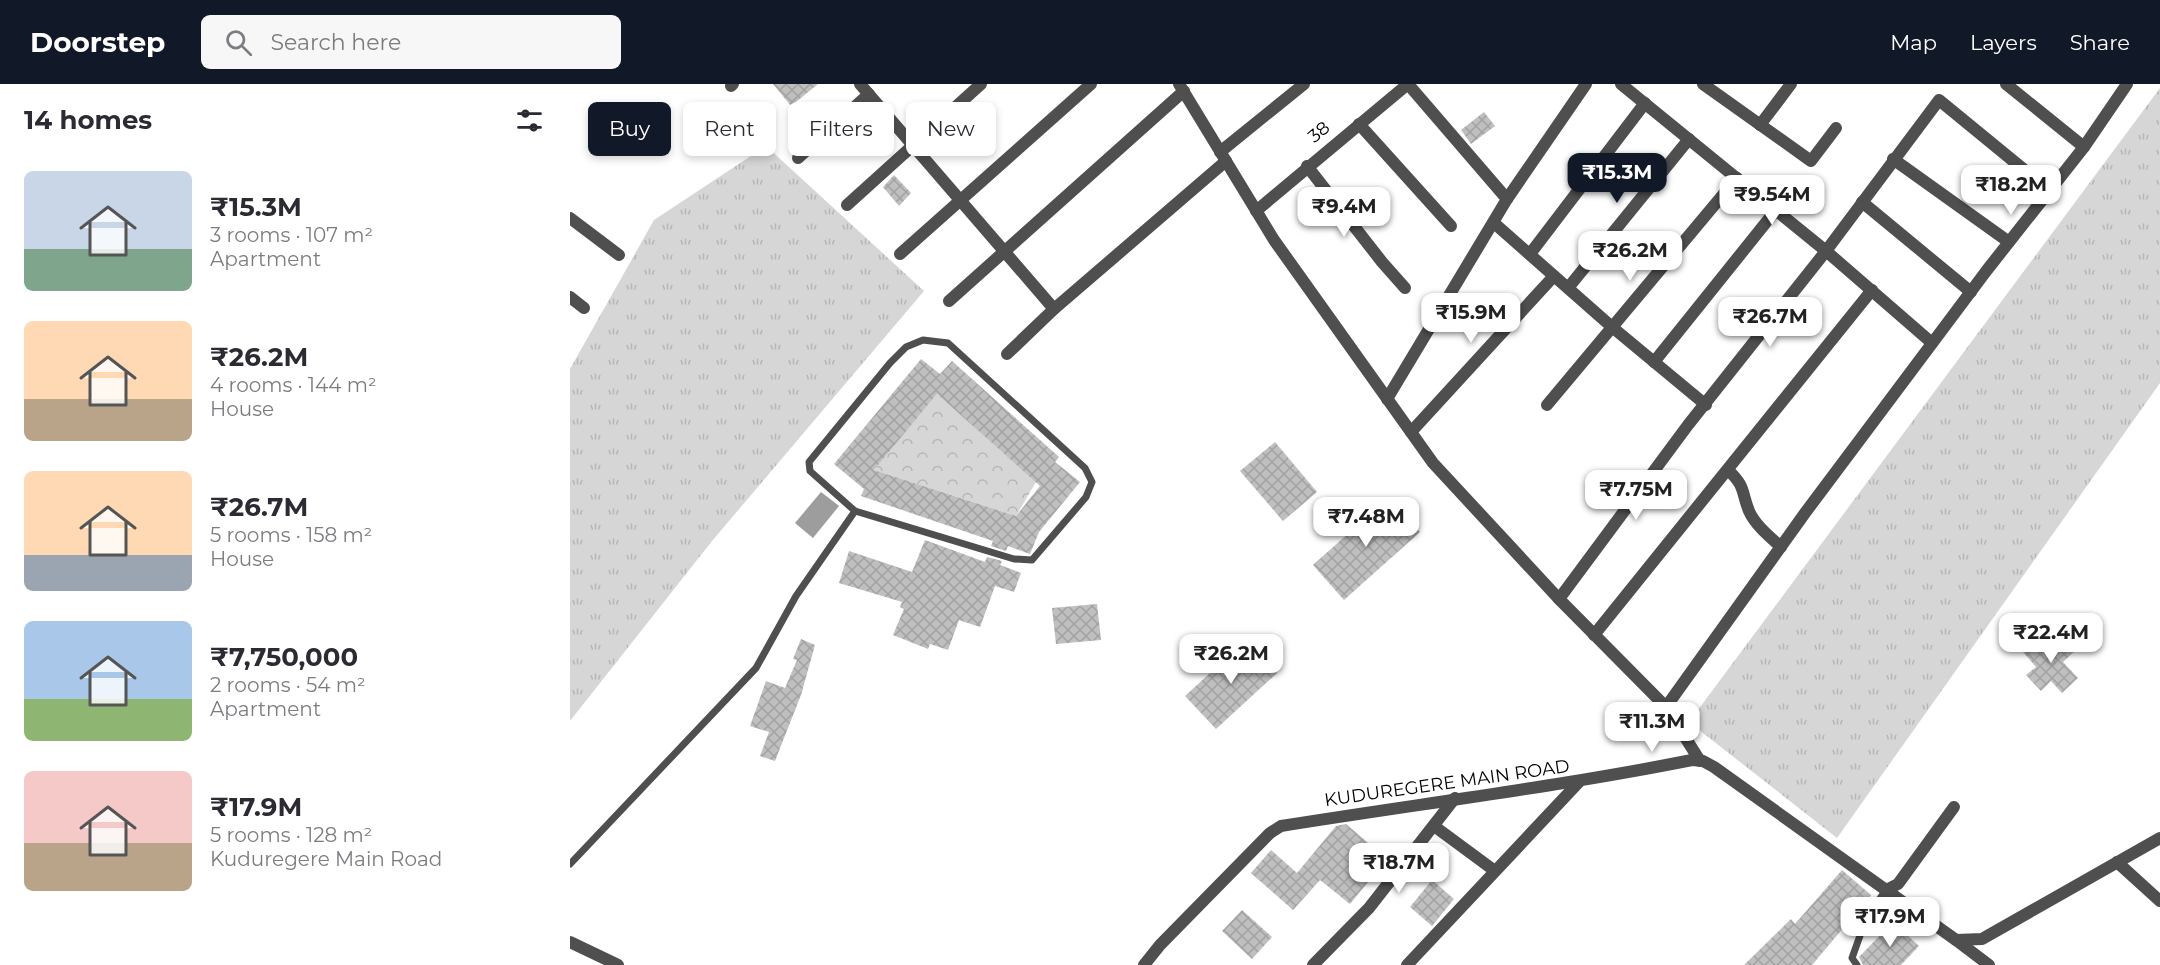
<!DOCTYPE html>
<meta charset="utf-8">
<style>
:root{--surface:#fff;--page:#f7f7f7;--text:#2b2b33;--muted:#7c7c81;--accent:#111827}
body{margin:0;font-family:Montserrat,sans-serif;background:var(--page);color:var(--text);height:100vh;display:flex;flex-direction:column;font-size:22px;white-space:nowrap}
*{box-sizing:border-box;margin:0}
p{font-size:20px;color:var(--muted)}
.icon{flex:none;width:33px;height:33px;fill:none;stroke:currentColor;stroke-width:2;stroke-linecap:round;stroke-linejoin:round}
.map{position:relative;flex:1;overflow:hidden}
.drawer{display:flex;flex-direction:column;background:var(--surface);width:570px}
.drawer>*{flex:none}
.guide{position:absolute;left:18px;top:18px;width:570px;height:54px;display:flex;gap:12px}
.price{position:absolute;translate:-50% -51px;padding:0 14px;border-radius:12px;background:#fff;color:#222;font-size:20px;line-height:39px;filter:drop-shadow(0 2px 3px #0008)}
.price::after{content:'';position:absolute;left:50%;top:36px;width:18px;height:14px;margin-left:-9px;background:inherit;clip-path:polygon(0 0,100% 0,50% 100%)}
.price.on{background:var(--accent);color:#fff}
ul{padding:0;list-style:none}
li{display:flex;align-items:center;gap:18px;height:150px;padding:0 24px}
li span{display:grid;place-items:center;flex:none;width:168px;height:120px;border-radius:9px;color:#555}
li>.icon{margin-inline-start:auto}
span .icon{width:72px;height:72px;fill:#fffc;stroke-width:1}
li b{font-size:26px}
h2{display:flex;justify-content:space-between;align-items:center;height:72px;padding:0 24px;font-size:26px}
.chip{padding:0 21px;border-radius:9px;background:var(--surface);box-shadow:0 3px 9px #0003;font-size:21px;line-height:54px}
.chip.on{background:var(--accent);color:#fff}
header{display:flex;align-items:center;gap:36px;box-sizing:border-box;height:84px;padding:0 30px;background:var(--accent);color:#fff}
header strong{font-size:28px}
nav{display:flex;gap:33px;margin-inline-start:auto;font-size:21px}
.search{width:420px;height:54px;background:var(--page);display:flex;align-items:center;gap:15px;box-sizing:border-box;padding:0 21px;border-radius:9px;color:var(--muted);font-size:22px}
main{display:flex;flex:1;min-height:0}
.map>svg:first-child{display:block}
.grass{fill:url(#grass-tufts)}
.park{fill:url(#park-crowns)}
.water{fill:#9d9d9d}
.building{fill:url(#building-cross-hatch);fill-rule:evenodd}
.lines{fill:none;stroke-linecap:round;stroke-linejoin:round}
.service{stroke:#4f4f4f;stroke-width:7}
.minor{stroke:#4f4f4f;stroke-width:12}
.tertiary{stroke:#4f4f4f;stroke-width:12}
.labels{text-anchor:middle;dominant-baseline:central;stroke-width:6;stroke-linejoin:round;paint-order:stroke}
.street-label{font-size:18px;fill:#000;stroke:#fff}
</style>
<header>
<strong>Doorstep</strong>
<div class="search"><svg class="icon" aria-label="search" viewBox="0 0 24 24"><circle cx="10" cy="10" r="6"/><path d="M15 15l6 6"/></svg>Search here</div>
<nav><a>Map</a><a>Layers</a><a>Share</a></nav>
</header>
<main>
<section class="drawer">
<h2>14 homes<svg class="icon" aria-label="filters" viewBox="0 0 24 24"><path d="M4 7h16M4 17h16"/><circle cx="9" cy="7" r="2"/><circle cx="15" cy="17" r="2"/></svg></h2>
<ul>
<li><span style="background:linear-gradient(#c9d6e8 65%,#7fa58c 0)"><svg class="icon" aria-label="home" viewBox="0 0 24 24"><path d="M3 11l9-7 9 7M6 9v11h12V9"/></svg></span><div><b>₹15.3M</b><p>3 rooms · 107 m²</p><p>Apartment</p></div></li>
<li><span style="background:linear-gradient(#ffd9b3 65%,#b9a48a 0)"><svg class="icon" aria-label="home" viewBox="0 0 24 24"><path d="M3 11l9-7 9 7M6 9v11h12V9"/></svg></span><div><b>₹26.2M</b><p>4 rooms · 144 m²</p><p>House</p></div></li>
<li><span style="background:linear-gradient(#ffd9b3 70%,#9aa5b1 0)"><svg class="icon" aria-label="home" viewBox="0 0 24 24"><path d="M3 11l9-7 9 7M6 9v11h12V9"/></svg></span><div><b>₹26.7M</b><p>5 rooms · 158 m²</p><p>House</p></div></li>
<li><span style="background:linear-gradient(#a9c7e8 65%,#8fb573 0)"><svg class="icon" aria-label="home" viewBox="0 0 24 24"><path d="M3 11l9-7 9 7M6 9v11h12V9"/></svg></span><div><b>₹7,750,000</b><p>2 rooms · 54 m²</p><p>Apartment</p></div></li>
<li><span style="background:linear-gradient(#f6c9c9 60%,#b9a48a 0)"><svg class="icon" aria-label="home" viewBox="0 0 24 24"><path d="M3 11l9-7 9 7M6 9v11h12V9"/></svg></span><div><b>₹17.9M</b><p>5 rooms · 128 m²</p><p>Kuduregere Main Road</p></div></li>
</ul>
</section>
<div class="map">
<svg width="1590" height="881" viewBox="0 0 1590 881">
<defs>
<pattern id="grass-tufts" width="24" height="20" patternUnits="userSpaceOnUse" patternTransform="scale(1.5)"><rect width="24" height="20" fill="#d6d6d6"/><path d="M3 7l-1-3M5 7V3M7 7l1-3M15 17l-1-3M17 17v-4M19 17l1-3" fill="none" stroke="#b6b6b6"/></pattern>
<pattern id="park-crowns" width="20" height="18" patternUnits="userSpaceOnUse" patternTransform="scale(1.5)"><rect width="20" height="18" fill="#d6d6d6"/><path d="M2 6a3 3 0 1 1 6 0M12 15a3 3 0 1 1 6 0" fill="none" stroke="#b6b6b6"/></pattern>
<pattern id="building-cross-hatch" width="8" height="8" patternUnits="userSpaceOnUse" patternTransform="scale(1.5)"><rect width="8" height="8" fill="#bfbfbf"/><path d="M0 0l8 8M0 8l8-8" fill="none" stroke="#a2a2a2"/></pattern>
</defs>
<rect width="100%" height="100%" fill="#fff"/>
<g class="grass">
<path d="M 1590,4 L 1590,299 L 1267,754 L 1119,638 Z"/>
<path d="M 196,62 L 354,207 L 142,457 L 0,637 L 0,285 L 84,136 Z"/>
</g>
<path class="park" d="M 367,310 L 466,398 L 446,432 L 304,386 Z"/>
<path class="water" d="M 251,408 L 269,422 L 243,454 L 225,439 Z"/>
<g class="building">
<path d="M 203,0 L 248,0 L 221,22 Z"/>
<path d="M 914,28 L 925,42 L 901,60 L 891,46 Z"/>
<path d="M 324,91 L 341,109 L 329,122 L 313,103 Z"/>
<path d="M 351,275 L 370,290 L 382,277 L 489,373 L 485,378 L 510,398 L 469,448 L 460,470 L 438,462 L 436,467 L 421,462 L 423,457 L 291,412 L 294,405 L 264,380 ZM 367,310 L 470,402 L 446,432 L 304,386 Z"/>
<path d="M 705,358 L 747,408 L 713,437 L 670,387 Z"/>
<path d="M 819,413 L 850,448 L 774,516 L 743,481 Z"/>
<path d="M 355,456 L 415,478 L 417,473 L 432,477 L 430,481 L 451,489 L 444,508 L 425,502 L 410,543 L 389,536 L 378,566 L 360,560 L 358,565 L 323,551 L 334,525 L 330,523 L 332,518 L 269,499 L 279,467 L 342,488 Z"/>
<path d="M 527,520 L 531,556 L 486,560 L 482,524 Z"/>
<path d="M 1493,552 L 1506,566 L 1493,578 L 1508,594 L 1492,609 L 1481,597 L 1471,607 L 1456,591 L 1466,583 L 1453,568 L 1469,554 L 1479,565 Z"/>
<path d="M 231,555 L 245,561 L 231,611 L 205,677 L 190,672 L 199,648 L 180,642 L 196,597 L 215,604 L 227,576 L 223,575 Z"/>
<path d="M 676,556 L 707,589 L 646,645 L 615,612 Z"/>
<path d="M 776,740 L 817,775 L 780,820 L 750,796 L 723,826 L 681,789 L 701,766 L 727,789 L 766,742 Z"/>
<path d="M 1272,786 L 1301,811 L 1242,881 L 1174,881 L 1221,835 L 1225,840 Z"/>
<path d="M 862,796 L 884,815 L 862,842 L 840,823 Z"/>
<path d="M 672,826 L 702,853 L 682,875 L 652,847 Z"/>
<path d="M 1323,838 L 1349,862 L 1331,881 L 1293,881 L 1289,873 Z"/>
</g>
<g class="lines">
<g class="service">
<path d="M 353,256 L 378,259 L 515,384 L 522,398 L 516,413 L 462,476 L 444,475 L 285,427 L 240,387 L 239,378 L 320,279 L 336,263 Z"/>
<path d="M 0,780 L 186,584 L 226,512 L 285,427"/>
<path d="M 1287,881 L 1282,874 L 1297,832 L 1316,806"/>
</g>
<g class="minor">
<path d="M 290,0 L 484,225"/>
<path d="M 609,0 L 704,156 L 863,379 L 989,515 L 1096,623 L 1130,677"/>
<path d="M 1051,0 L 1256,167 L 1362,259"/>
<path d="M 1133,0 L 1241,77 L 1266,44"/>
<path d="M 1436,0 L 1514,63"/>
<path d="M 161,2 L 163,0"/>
<path d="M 789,40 L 881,142"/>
<path d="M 1190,41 L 1221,0"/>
<path d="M 650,68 L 734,0"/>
<path d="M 228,74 L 299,10"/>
<path d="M 1323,75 L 1439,158"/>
<path d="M 737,82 L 812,178 L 835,204"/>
<path d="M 1292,118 L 1401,208"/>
<path d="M 277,121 L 411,0"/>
<path d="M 686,127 L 838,0 L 937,115"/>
<path d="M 0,134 L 49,171"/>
<path d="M 924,139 L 1042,243 L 1136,321"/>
<path d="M 330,170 L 521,0"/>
<path d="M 960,170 L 1075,19"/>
<path d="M 998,204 L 1119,55"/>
<path d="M 0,213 L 14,224"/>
<path d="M 379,217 L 614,7"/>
<path d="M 437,270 L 484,225 L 656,77"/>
<path d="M 1084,278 L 1206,126"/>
<path d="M 817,315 L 937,115 L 1016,0"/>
<path d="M 977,321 L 1167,94"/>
<path d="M 841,348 L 984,192"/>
<path d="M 1158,386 C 1176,403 1171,407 1179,427 C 1185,441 1200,453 1211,463"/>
<path d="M 989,515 L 1118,341 L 1256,167 L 1369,16 L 1480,107"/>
<path d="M 1024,551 L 1302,206"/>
<path d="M 1096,623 L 1235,429 L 1417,186 L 1514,63 L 1557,0"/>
<path d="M 864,742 L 925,787"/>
<path d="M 1547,778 L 1590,817"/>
<path d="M 1316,806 L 1328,800 L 1384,723"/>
<path d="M 1386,856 L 1419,881"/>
<path d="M 743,881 L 799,824 L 885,714"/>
<path d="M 837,881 L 1009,698"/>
</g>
<g class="tertiary">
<path d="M 0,858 L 48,881"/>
<path d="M 574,881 L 590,861 L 700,749 L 711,742 C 848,720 986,703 1122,676 L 1133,677 L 1144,683 L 1386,856 L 1412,855 L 1590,754"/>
</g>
</g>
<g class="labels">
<g class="street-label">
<text transform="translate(749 48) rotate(-40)">38</text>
<text transform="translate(877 699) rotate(-8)">KUDUREGERE MAIN ROAD</text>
</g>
</g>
</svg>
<b class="price on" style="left:1047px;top:120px">₹15.3M</b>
<b class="price" style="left:1441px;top:132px">₹18.2M</b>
<b class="price" style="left:1202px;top:142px">₹9.54M</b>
<b class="price" style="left:774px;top:154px">₹9.4M</b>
<b class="price" style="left:1060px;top:198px">₹26.2M</b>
<b class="price" style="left:901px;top:260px">₹15.9M</b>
<b class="price" style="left:1200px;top:264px">₹26.7M</b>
<b class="price" style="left:1066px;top:437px">₹7.75M</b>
<b class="price" style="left:796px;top:464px">₹7.48M</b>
<b class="price" style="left:1481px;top:580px">₹22.4M</b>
<b class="price" style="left:661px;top:601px">₹26.2M</b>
<b class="price" style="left:1082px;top:669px">₹11.3M</b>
<b class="price" style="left:829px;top:810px">₹18.7M</b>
<b class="price" style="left:1320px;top:864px">₹17.9M</b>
<div class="guide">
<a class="chip on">Buy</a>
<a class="chip">Rent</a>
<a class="chip">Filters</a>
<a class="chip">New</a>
</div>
</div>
</main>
